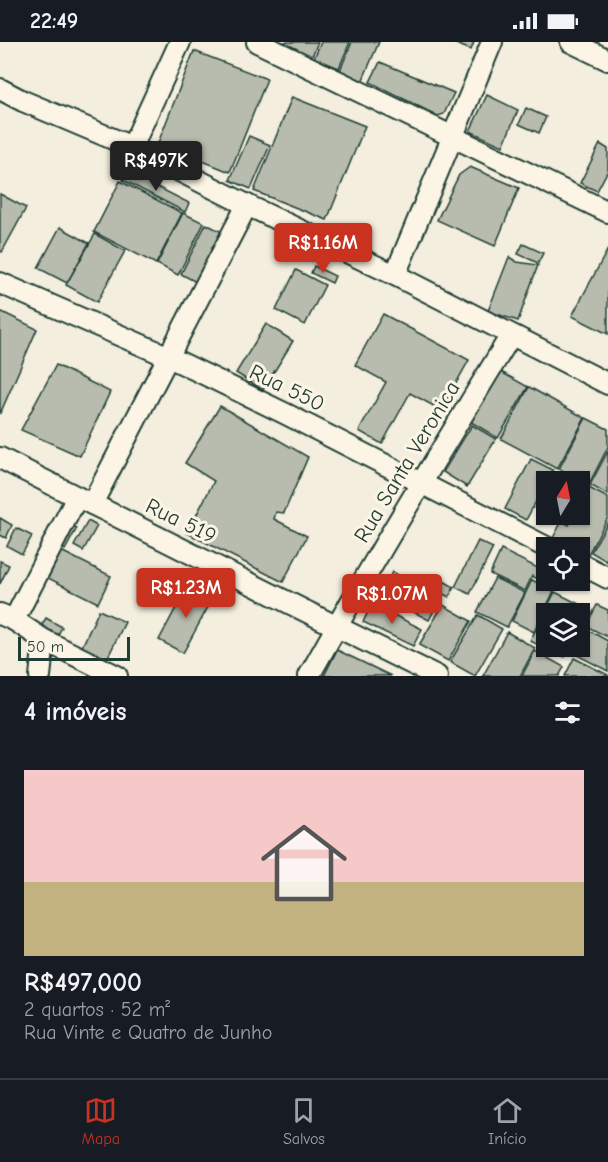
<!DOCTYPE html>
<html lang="pt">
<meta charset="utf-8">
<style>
:root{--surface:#171b24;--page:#20242c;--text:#f1f3f6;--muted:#9ea1a6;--line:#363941;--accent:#c8321e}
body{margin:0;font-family:"Comic Neue",sans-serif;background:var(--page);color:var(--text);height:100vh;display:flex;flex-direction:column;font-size:22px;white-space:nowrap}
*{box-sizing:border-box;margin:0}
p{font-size:20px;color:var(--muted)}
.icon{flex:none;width:33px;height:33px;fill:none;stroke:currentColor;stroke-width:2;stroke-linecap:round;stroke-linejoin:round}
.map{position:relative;height:634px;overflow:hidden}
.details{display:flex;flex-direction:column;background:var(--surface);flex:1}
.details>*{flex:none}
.needle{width:39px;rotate:10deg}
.buttons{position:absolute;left:536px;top:429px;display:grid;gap:12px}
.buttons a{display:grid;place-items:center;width:54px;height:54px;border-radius:0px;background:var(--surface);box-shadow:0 2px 4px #0004;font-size:30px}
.scale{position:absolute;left:18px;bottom:15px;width:112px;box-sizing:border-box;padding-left:6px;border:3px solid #1f3d34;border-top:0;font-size:16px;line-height:21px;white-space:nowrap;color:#1f3d34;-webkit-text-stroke:4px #fcf5e5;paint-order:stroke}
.price{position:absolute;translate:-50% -51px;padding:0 14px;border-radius:6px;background:var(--accent);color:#fff;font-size:20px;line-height:39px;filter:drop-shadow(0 2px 3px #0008)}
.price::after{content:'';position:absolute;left:50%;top:36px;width:18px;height:14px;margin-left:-9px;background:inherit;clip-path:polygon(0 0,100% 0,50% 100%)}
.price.active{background:#222;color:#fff}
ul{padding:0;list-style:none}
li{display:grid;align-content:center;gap:12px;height:318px;padding:0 24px}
li span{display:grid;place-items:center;height:186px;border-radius:0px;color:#555}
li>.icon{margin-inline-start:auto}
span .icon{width:108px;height:108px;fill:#fffc;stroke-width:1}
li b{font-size:26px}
h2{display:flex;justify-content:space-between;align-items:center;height:72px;padding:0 24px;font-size:26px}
.status{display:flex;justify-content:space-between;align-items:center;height:42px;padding:0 30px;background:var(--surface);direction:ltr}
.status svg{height:16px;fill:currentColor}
.tab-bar{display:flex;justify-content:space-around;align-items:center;height:84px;border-top:2px solid var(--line);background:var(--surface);font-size:16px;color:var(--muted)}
.tab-bar a{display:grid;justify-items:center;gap:3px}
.tab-bar .active{color:var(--accent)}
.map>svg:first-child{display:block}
.building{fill:#b8bcae;stroke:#1f3d34;stroke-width:1.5}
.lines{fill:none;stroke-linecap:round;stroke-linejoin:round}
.minor-casing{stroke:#1f3d34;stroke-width:24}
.minor{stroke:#fcf5e5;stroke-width:20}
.labels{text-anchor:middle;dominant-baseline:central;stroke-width:6;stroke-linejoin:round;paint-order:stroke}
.street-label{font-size:22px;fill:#1f3d34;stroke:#fcf5e5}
</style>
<div class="status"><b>22:49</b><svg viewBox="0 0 49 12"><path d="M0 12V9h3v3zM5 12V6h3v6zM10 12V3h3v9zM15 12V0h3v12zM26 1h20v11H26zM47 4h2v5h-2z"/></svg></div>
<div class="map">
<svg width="608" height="634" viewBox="0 0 608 634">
<rect width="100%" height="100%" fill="#f3eede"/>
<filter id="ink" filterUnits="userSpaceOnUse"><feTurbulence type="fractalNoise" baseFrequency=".0167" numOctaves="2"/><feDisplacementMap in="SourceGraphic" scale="12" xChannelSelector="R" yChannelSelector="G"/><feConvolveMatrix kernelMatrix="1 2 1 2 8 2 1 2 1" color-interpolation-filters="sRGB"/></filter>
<g filter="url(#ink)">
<g class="building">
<path d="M 284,0 L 318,0 L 312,14 L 284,2 Z"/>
<path d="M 321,0 L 350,0 L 339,26 L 314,16 Z"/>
<path d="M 352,0 L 379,0 L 361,42 L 338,33 Z"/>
<path d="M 451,0 L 474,0 L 471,8 Z"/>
<path d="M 194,9 L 267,37 L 230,130 L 158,101 Z"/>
<path d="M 380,20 L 454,51 L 444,72 L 438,74 L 370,40 Z"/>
<path d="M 487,53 L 518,68 L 503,104 L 470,89 Z"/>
<path d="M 292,55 L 365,84 L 327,178 L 254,149 Z"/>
<path d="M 526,66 L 546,75 L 539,91 L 519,82 Z"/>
<path d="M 249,94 L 270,103 L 251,147 L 230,138 Z"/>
<path d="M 600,102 L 608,107 L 608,128 L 597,149 L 580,141 Z"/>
<path d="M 470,125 L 519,146 L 495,204 L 437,178 L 459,133 Z"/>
<path d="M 128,130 L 189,161 L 185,170 L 123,138 Z"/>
<path d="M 120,139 L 182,171 L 156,222 L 94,190 Z"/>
<path d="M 0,152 L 26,166 L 2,210 L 0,209 Z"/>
<path d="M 183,171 L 204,181 L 178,233 L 157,222 Z"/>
<path d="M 206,182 L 222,190 L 196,240 L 181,232 Z"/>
<path d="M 60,185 L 89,201 L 67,241 L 38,226 Z"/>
<path d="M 95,192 L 125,209 L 97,260 L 66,243 Z"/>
<path d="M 523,202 L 543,211 L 538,221 L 518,212 Z"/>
<path d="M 608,207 L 608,292 L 572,274 Z"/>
<path d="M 509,215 L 517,220 L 538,223 L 518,279 L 488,269 Z"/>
<path d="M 314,224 L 335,234 L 332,241 L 311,231 Z"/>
<path d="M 296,228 L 325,243 L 305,283 L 276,268 Z"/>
<path d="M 0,269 L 37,287 L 0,372 Z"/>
<path d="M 383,272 L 469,318 L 441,368 L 410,351 L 382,402 L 359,389 L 386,340 L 355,323 Z"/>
<path d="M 266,282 L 293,299 L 263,348 L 236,331 Z"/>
<path d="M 56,323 L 110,350 L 80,414 L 21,388 Z"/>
<path d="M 501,330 L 528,345 L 498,396 L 471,380 Z"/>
<path d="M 529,345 L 585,376 L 557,427 L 501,397 Z"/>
<path d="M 220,364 L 308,415 L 284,471 L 276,470 L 274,477 L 307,494 L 283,540 L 187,491 L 214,439 L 185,421 Z"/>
<path d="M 586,376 L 608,387 L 608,405 L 589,442 L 559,427 Z"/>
<path d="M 472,383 L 496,397 L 467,445 L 443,430 Z"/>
<path d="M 608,409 L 608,453 L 590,443 Z"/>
<path d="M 531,417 L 553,428 L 526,478 L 505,467 Z"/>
<path d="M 589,446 L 608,456 L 608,475 L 586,516 L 579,512 L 579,506 L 566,506 L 552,498 L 562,479 L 569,483 L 575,472 L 579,472 L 579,464 Z"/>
<path d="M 0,476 L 12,483 L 6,496 L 0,493 Z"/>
<path d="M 88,479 L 97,484 L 83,509 L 74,504 Z"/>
<path d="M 608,480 L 608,520 L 591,510 Z"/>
<path d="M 67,481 L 77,486 L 65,508 L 55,502 Z"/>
<path d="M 16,486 L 32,494 L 22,512 L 7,504 Z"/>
<path d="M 478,499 L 493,506 L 470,552 L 455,545 Z"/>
<path d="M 501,508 L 542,528 L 538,537 L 532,534 L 525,549 L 490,532 Z"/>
<path d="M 61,509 L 111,534 L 98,561 L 48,536 Z"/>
<path d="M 0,519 L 9,523 L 0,542 Z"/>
<path d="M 392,530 L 441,555 L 429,578 L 381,553 Z"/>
<path d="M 437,535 L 454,545 L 449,555 L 431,546 Z"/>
<path d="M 495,536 L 525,551 L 507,585 L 477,570 Z"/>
<path d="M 532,538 L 554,549 L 534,590 L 512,579 Z"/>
<path d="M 187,545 L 213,556 L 183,611 L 159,598 Z"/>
<path d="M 555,550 L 589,567 L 579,586 L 579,572 L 546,572 L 546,604 L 570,604 L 565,615 L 530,599 Z"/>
<path d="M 372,562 L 422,587 L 413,604 L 363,580 Z"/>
<path d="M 443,563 L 471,579 L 448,619 L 419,603 Z"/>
<path d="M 597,563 L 608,568 L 608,595 L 586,584 Z"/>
<path d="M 99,568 L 125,580 L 105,621 L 80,609 Z"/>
<path d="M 478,573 L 502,587 L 475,634 L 450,620 Z"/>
<path d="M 46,576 L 62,585 L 55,598 L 38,589 Z"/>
<path d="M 584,586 L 608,599 L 608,629 L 571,610 L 574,604 L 579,604 L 579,595 Z"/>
<path d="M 507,590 L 535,606 L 520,634 L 483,634 Z"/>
<path d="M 337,608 L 391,634 L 324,634 Z"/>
<path d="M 535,609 L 564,625 L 559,634 L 522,634 Z"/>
<path d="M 574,616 L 608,633 L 608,634 L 565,634 Z"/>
</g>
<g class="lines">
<g class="minor-casing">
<g id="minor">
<path d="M 257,0 L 608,170"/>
<path d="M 571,0 L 608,18"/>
<path d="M 0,47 L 23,59 L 132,105 L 247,163 L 395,233 L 608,342"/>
<path d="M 132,105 L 180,0"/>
<path d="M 395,233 L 492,0"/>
<path d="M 0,241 L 169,315 L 286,372 L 548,506"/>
<path d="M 0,416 L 77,455 L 92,462 C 207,519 321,578 437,634"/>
<path d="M 92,462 L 247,163"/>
<path d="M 579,521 L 608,536"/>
<path d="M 0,572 L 14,578 L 44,598 L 117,634"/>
<path d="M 14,578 L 77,455"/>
<path d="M 40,634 L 44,598"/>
<path d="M 309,634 C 373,518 443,406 511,293"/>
</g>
</g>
<use href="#minor" class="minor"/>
</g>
</g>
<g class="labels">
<g class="street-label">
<text transform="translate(287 346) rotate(26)">Rua 550</text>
<text transform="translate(407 420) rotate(-59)">Rua Santa Veronica</text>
<text transform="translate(181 479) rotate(26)">Rua 519</text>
</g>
</g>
</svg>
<div class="buttons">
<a><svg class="needle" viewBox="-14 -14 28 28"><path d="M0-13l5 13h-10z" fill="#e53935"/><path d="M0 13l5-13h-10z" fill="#9ea1a6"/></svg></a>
<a><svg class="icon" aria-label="locate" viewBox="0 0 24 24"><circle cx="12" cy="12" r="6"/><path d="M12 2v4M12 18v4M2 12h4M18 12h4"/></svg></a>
<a><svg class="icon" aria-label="layers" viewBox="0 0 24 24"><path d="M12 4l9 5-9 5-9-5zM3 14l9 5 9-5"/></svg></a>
</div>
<div class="scale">50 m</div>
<b class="price active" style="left:156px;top:150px">R$497K</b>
<b class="price" style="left:323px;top:232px">R$1.16M</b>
<b class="price" style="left:186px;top:577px">R$1.23M</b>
<b class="price" style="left:392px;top:583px">R$1.07M</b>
</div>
<section class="details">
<h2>4 imóveis<svg class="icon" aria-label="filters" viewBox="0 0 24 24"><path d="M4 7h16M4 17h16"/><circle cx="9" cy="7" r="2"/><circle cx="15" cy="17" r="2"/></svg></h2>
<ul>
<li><span style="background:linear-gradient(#f6c9c9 60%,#c2b280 0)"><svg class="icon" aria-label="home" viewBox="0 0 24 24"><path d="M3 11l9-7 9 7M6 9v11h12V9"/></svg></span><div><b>R$497,000</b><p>2 quartos · 52 m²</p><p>Rua Vinte e Quatro de Junho</p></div></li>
</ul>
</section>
<nav class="tab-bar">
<a class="active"><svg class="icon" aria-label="map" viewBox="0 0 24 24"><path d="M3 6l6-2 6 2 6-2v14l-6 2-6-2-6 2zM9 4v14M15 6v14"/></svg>Mapa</a>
<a><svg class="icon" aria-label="saved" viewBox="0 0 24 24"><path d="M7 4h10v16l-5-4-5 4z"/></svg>Salvos</a>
<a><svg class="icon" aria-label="home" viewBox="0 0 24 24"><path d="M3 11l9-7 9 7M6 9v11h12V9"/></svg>Início</a>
</nav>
